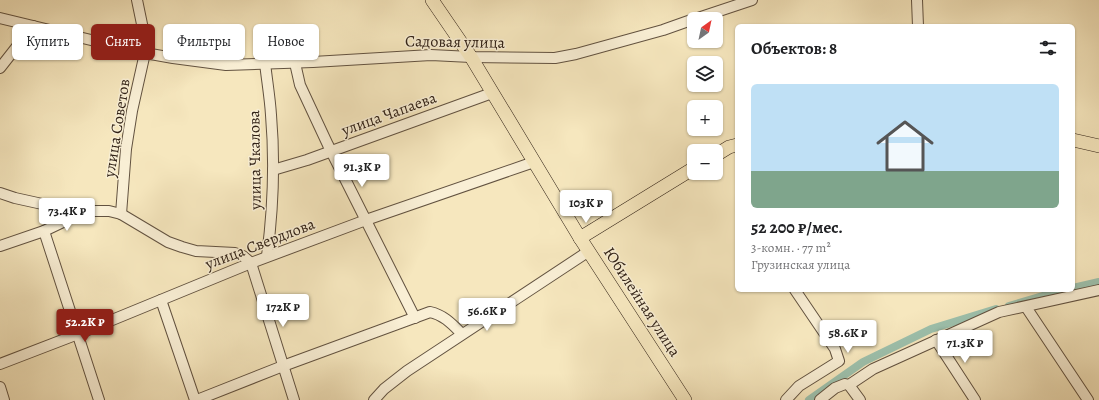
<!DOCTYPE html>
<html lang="ru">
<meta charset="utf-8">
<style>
:root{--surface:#fff;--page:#f2f2f2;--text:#202124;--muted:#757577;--line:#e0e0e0;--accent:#8f2418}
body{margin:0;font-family:Alegreya,serif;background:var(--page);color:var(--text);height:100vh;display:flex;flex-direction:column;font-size:15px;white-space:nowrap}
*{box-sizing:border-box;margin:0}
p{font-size:13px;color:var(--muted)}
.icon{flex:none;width:22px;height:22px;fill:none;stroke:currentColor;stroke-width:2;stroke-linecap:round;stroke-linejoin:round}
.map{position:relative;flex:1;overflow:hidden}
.sheet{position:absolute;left:735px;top:24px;width:340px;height:268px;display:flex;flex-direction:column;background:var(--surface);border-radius:6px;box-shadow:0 1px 3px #0004}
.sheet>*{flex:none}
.guide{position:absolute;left:12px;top:24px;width:380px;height:36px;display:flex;gap:8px}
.needle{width:26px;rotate:33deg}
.tools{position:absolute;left:687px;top:12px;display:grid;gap:8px}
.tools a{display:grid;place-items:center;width:36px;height:36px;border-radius:6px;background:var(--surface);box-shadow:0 1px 3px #0004;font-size:20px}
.price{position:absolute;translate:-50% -34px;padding:0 9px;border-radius:4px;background:#fff;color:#222;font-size:13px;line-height:26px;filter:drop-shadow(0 1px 2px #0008)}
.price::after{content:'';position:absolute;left:50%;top:24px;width:12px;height:9px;margin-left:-6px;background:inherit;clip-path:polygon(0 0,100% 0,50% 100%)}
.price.current{background:var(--accent);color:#fff}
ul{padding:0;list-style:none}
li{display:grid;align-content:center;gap:8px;height:212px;padding:0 16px}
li+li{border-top:1px solid var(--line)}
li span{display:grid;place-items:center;height:124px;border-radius:6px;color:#555}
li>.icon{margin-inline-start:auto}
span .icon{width:72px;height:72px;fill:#fffc;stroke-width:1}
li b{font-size:17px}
h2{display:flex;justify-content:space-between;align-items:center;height:48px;padding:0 16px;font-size:17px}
.chip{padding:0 14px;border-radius:6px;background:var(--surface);box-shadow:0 1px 3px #0004;font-size:14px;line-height:36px}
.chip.current{background:var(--accent);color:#fff}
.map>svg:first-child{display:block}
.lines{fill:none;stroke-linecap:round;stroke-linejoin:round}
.canal{stroke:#9dc1ad;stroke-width:8}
.minor-casing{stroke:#625240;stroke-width:12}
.major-casing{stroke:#302116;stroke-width:14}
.minor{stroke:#f9efd5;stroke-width:10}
.major{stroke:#f6e7be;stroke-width:13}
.labels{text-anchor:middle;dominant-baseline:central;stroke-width:3;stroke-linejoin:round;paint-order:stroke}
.street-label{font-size:16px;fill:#302116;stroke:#f9efd5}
</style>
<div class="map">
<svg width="1099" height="400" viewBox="0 0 1099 400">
<rect width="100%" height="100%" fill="#f6e7be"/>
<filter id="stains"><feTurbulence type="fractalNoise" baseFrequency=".005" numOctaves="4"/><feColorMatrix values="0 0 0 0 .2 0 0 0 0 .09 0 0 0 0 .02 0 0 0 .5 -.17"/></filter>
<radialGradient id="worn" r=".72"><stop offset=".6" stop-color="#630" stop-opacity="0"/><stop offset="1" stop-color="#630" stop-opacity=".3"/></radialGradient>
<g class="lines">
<g class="canal">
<path d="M 1073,288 L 1099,282"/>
<path d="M 1009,306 L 1063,290"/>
<path d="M 809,400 L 863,362 L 931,329 L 996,309"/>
</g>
<g class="minor-casing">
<g id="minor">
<path d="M 917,0 L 918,26"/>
<path d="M 0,18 L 145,53 L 173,58 L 226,65 L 313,62 L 431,55 L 471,57 L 555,58 L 576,54 L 663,30 L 694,19"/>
<path d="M 695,19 L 752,0"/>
<path d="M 265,63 C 267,81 270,98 271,115 C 275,162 273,210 267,256"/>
<path d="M 295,63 L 300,85 L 328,145 L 415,318"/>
<path d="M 0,68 L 33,26"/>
<path d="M 273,170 L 307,160 L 492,93"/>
<path d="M 0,193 L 15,198 L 74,211 L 109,211 L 121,214 L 168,242 L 182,247 L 196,251 L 235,253 L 243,256 L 251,263 L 294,400"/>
<path d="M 121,214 L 126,149 L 132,111 L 145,53 L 143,29 L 137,0"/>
<path d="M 44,231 L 99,400"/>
<path d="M 0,246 L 44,231 L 65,221 L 74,211"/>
<path d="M 161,300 L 195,400"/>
<path d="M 1026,307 L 1088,400"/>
<path d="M 936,340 L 975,400"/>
<path d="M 0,364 L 78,334 L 251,263 L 366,220 L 534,162"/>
<path d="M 849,385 L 860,400"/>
<path d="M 0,387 L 4,400"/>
<path d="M 197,400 L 283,366 L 430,312 C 444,315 452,324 462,334"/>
<path d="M 374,400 L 384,389 L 407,371 L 589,251"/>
<path d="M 786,400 L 799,386 L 839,361 L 835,349 L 795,290"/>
<path d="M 820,400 L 835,388 L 845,384 L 849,385 L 873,369 L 999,312 L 1099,290"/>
</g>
</g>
<g class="major-casing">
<g id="major">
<path d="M 432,0 L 471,57 L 580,238 L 685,400"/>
<path d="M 1073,140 L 1099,146"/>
<path d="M 716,155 L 729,147 L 737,145"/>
<path d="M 580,238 L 694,168"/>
</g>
</g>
<use href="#minor" class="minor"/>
<use href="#major" class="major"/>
</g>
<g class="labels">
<g class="street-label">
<text transform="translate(455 42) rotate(1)">Садовая улица</text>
<text transform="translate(389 114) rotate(-20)">улица Чапаева</text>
<text transform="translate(117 128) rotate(-81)">улица Советов</text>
<text transform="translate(255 160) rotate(-91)">улица Чкалова</text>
<text transform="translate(260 244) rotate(-21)">улица Свердлова</text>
<text transform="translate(642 302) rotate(57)">Юбилейная улица</text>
</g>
</g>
<rect width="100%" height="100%" filter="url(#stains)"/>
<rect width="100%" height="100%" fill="url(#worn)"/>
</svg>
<div class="tools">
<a><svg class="needle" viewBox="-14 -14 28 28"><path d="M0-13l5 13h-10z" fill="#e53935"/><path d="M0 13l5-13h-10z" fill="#757577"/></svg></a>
<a><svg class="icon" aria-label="layers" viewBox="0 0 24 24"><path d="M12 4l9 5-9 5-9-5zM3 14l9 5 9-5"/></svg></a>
<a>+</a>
<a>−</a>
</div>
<b class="price" style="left:362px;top:188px">91.3K ₽</b>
<b class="price" style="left:586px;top:224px">103K ₽</b>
<b class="price" style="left:67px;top:232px">73.4K ₽</b>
<b class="price" style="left:283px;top:328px">172K ₽</b>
<b class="price" style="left:487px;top:332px">56.6K ₽</b>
<b class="price current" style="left:85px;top:343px">52.2K ₽</b>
<b class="price" style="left:848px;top:354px">58.6K ₽</b>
<b class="price" style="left:965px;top:364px">71.3K ₽</b>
<div class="guide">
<a class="chip">Купить</a>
<a class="chip current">Снять</a>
<a class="chip">Фильтры</a>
<a class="chip">Новое</a>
</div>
<section class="sheet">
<h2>Объектов: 8<svg class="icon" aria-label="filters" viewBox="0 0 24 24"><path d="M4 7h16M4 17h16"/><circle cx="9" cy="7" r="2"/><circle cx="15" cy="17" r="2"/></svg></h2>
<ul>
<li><span style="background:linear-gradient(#bfe0f5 70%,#7fa58c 0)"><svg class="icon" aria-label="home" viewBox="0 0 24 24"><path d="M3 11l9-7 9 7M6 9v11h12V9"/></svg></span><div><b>52 200 ₽/мес.</b><p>3-комн. · 77 m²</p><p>Грузинская улица</p></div></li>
</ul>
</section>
</div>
